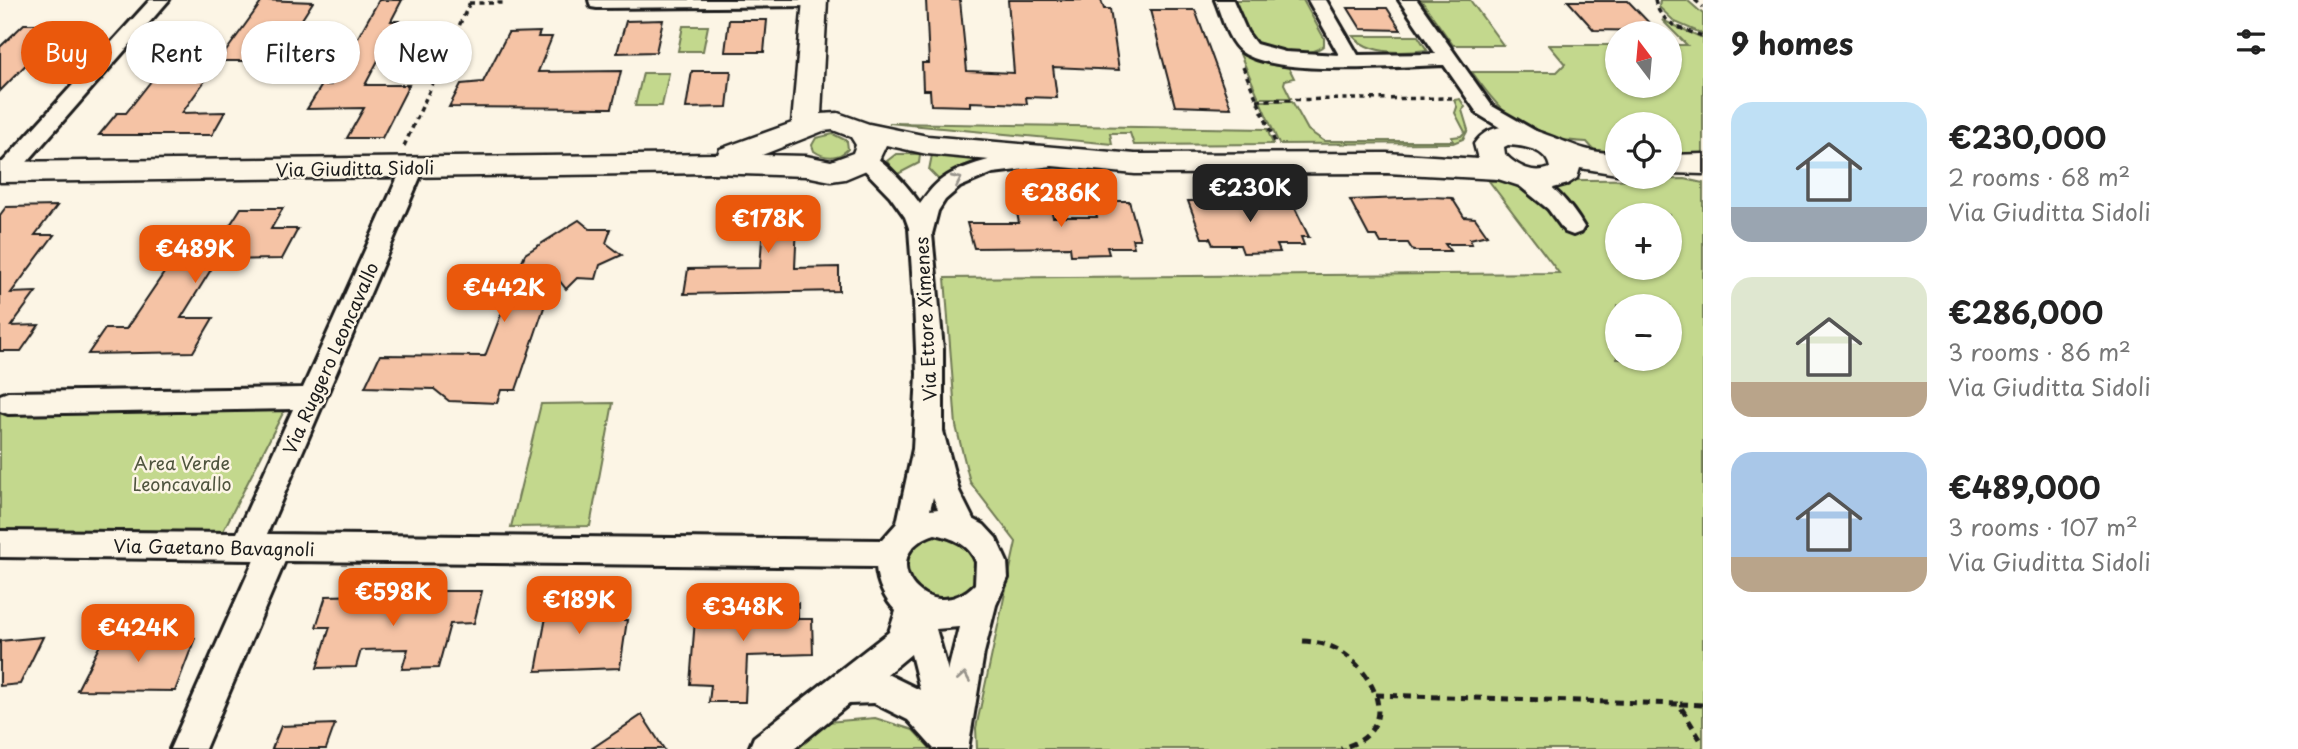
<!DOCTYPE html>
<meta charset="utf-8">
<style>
:root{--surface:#fff;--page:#f2f2f2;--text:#222;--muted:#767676;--accent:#ea580c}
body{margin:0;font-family:"Playpen Sans",sans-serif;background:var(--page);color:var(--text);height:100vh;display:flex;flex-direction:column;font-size:26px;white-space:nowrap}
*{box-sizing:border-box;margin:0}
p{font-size:23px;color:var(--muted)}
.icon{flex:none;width:38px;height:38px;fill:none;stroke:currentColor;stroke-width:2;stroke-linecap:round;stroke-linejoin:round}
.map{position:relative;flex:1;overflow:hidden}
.drawer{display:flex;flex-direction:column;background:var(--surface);width:595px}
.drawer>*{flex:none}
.top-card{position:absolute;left:21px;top:21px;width:665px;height:63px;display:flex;gap:14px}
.needle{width:46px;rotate:344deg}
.buttons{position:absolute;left:1605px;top:21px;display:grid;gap:14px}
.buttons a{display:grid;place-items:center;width:77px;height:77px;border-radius:50%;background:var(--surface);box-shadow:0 2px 5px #0004;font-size:35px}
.price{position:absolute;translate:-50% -60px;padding:0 16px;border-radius:14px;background:var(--accent);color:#fff;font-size:23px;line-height:46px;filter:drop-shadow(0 2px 4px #0008)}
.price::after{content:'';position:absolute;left:50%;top:42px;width:21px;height:16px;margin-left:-10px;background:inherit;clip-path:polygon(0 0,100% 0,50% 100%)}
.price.current{background:#222;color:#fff}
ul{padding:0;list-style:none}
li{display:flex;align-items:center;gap:21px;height:175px;padding:0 28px}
li span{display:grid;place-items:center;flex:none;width:196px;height:140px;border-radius:21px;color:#555}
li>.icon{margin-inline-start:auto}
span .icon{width:84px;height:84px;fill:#fffc;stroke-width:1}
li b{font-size:30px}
h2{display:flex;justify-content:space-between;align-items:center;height:84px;padding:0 28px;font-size:30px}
.pill{padding:0 24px;border-radius:32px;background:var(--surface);box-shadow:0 2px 5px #0004;font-size:24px;line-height:63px}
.pill.current{background:var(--accent);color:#fff}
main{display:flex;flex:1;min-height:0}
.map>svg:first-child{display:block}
.green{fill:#c3d88d;stroke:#707a54;stroke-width:2;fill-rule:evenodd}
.building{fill:#f5c3a5;stroke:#1c1c1c;stroke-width:2}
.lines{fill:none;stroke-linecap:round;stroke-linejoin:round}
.street-casing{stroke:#1c1c1c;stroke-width:6}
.secondary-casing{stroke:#1c1c1c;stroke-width:5}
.path-far1{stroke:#1c1c1c;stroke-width:3.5;stroke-dasharray:5 4.5;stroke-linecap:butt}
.path{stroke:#1c1c1c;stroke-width:5;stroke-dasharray:8 6;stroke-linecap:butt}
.street{fill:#fcf5e5;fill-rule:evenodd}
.secondary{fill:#fcf5e5;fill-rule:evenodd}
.oneway{stroke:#97938b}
.labels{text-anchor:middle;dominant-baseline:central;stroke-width:5;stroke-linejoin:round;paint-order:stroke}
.street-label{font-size:18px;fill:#1c1c1c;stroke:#fcf5e5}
.park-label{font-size:18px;fill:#4e543e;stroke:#fcf5e5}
</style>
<main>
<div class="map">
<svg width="1703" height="749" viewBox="0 0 1703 749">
<rect width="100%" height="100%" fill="#fcf5e5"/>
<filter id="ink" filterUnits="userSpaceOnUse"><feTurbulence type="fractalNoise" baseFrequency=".0143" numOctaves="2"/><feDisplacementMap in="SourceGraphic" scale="14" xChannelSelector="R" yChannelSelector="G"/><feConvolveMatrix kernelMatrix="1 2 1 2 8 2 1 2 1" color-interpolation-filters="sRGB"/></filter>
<g filter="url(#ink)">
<g class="green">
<path d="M 1234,0 L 1303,0 L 1324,38 L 1324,45 C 1311,59 1265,56 1253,40 C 1244,29 1240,13 1234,0 Z"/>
<path d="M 1421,0 L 1470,0 L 1503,45 L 1453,45 Z"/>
<path d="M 1660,0 L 1687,0 L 1703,14 L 1703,34 L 1675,22 L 1659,7 Z"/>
<path d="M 1662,20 L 1703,38 L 1703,157 L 1670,157 L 1670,124 L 1617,124 L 1617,157 L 1600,157 L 1587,142 C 1526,140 1506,119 1472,72 L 1557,72 L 1565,64 L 1549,45 L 1617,45 L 1617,86 L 1670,86 L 1670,45 L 1687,45 Z"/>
<path d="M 683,26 L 708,26 L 703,51 L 678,51 Z"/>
<path d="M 1353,36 L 1418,36 L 1427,50 C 1405,53 1369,55 1353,36 Z"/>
<path d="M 1240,54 L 1267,64 L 1289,68 L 1294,78 L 1285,80 L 1284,84 L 1291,98 L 1259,98 Z"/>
<path d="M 643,73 L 669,73 L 662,106 L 635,106 Z"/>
<path d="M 1460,99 L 1465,107 L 1462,110 L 1468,130 L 1463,139 L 1453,143 L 1279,144 L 1260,101 L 1292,101 L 1308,130 L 1324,141 L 1453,141 L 1452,137 L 1461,136 L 1465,132 L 1455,113 L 1457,107 L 1454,100 Z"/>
<path d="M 889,123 L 1267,129 L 1273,144 L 1134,145 L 1130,133 L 1110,133 L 1112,144 Z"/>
<path d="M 833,134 L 847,141 L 848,149 C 839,159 825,159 814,151 L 812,145 L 816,138 Z"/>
<path d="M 896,154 L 920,154 L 919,163 L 896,175 L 887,161 Z"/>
<path d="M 932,155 L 984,160 L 986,161 L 940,181 L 929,170 Z"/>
<path d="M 1685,179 L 1703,183 L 1703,749 L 977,749 L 976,728 L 1016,542 L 970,482 L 956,426 L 945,278 L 1559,273 L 1489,181 ZM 1617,215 L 1670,215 L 1670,268 L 1617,268 ZM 1617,306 L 1670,306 L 1670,359 L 1617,359 Z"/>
<path d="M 613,403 L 590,526 L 511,527 L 541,404 Z"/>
<path d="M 286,407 L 221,535 L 0,534 L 0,410 Z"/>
<path d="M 937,533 C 943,535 953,536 959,539 C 979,551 981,572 970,590 C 940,606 931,604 906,581 L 907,549 Z"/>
<path d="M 875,718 L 913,730 L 931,749 L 792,749 L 827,722 Z"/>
</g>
<g class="building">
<path d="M 263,0 L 313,2 L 295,30 L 273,30 L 252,61 L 219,61 L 182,113 L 225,112 L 212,135 L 99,135 L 117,113 L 126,113 L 170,57 L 222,56 L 219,61 Z"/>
<path d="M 379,0 L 402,0 L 391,21 L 399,21 L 365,85 L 409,85 L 382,138 L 347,138 L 364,108 L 307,109 L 322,85 L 331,85 Z"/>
<path d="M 926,0 L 960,0 L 967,71 L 1014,73 L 1008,0 L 1101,0 L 1104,9 L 1110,9 L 1119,70 L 1053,67 L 1057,98 L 1026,97 L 1027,104 L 970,102 L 970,106 L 931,105 L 930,90 L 923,90 L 922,63 L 929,63 Z"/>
<path d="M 1568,1 L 1628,1 L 1657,31 L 1594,30 Z"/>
<path d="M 1348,8 L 1387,8 L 1401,30 L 1361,29 Z"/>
<path d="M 1150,10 L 1195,10 L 1231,108 L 1175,106 Z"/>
<path d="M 663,20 L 656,52 L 617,53 L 626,21 Z"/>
<path d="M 729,20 L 767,20 L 764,52 L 725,52 Z"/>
<path d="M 24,24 L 66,24 L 0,91 L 0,47 Z"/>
<path d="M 540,32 L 538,37 L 552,37 L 538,72 L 621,71 L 612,108 L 449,107 L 461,84 L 483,82 L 508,33 Z"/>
<path d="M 692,71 L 731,71 L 727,107 L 686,108 Z"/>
<path d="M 1024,195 L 1048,195 L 1053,217 L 1097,217 L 1093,201 L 1129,201 L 1140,239 L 1132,239 L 1134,247 L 1107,247 L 1109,254 L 1071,255 L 1070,247 L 974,248 L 967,223 L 1019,223 L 1016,208 L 1026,207 Z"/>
<path d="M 1432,197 L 1452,198 L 1464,217 L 1475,218 L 1487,235 L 1470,239 L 1472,244 L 1445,244 L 1450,251 L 1413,251 L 1408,243 L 1381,243 L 1377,236 L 1369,236 L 1350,200 Z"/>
<path d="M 1291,200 L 1309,237 L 1301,237 L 1304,245 L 1277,245 L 1280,252 L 1243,253 L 1240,245 L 1213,245 L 1210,238 L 1202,238 L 1188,201 Z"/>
<path d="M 732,201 L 811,201 L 811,223 L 797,223 L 795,268 L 839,267 L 839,291 L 684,294 L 688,269 L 760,268 L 763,224 L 729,224 Z"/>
<path d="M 57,206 L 35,235 L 54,235 L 11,293 L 36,292 L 11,326 L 39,325 L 21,351 L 0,351 L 0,215 L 6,207 Z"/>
<path d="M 241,208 L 283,208 L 271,229 L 298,229 L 282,259 L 217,260 L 181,318 L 213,318 L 193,352 L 88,354 L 105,329 L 126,329 L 189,236 L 223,236 Z"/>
<path d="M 579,220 L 590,229 L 611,229 L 606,243 L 622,255 L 600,265 L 596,279 L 577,278 L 566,289 L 555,275 L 516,390 L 501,390 L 497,403 L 449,401 L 434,389 L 365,387 L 380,355 L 485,356 L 512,286 L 506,286 L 520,266 L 525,254 Z"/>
<path d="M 551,590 L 591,590 L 586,620 L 627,620 L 620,668 L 536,671 Z"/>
<path d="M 438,591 L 482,591 L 474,623 L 450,624 L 438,668 L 402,669 L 408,649 L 361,650 L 356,667 L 317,668 L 330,627 L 316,627 L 326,596 L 369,595 L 365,605 L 414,605 L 435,602 Z"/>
<path d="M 798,603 L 798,619 L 812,619 L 813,654 L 747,656 L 745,702 L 709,702 L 711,685 L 690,684 L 696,606 Z"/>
<path d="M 43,637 L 20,684 L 0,686 L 0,641 Z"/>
<path d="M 104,637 L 195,638 L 175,691 L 77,690 Z"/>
<path d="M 642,715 L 664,749 L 591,749 Z"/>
<path d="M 335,724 L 326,749 L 272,749 L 281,726 Z"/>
</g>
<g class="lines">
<g class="street-casing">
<g id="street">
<path d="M 150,0 L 169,0 L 14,177 L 0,177 L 0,165 Z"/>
<path d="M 589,0 L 823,0 L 824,1 L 815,6 L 597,8 L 591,7 Z"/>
<path d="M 1215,0 L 1233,0 L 1247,32 L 1256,44 L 1285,52 L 1339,55 L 1308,0 L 1326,0 L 1358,55 L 1436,54 L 1399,0 L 1417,0 L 1492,106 L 1541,134 L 1544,139 L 1541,144 L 1527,144 L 1478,114 L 1444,65 C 1399,66 1277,77 1242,52 C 1227,41 1222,16 1215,0 Z"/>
<path d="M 865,152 C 883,157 910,189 920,204 C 928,193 935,183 947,176 C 972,161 1031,147 1060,154 L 1063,159 L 1060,164 L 1052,166 L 993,173 L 960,187 L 945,200 L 938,211 L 932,234 L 943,349 L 943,431 L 959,491 L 973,519 L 984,525 L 996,538 L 1007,562 L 1008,578 L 996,605 L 984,653 L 968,749 L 934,749 L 908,720 L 874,703 L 849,704 L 794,749 L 749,749 L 754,737 L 889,632 L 896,611 C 885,600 877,583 876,567 L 285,561 L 205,749 L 170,749 L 254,560 L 0,557 L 0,531 L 237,533 L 293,409 L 8,414 L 0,411 L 0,395 L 8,392 L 303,388 L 402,168 L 405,163 L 421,163 L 424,168 L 267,534 L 882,540 L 897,523 L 913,449 L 917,374 L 914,301 L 909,228 L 905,217 L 890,196 L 854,159 L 857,154 ZM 933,497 L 938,509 L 930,510 ZM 935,534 C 953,538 969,544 976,562 L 975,584 C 928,631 870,555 935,534 ZM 959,627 L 948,671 L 936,629 ZM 911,654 L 920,690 L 887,674 Z"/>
<path d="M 1524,171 C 1549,178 1572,206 1584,227 L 1581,232 L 1573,235 L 1565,232 L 1548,209 L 1516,183 L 1513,178 L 1516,173 Z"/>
</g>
</g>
<g class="secondary-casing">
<g id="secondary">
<path d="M 803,0 L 827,0 L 821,114 L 838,113 L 869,124 L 927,136 L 1135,154 L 1387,153 L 1478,159 L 1474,144 C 1500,106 1553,140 1585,149 C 1595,152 1606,153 1617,154 L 1617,174 L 1580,168 L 1577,178 L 1568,184 L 1546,190 L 1532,190 L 1498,179 L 1387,173 L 1135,174 L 927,154 L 886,145 L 876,166 L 845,179 L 831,181 L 806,176 L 711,173 L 0,182 L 0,162 L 718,154 L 720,149 L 792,123 ZM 833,130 L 851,137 L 856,145 L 853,153 L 831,161 L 806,156 L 762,155 L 823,131 ZM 1508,145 C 1524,146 1547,149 1550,168 C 1534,175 1516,166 1505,154 L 1504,147 Z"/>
<path d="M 1703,154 L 1703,174 L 1670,173 L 1670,155 Z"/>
</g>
</g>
<g class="path-far1">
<path d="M 1655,0 C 1659,23 1683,30 1703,36"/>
<path d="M 1695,0 L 1703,7"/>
<path d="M 469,3 L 506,3"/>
<path d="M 1243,67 L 1275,142"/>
<path d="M 1257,100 L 1452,98"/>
<path d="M 404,146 L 471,0"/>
</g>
<g class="path">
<path d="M 1303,641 C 1316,642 1329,644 1340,651 C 1364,666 1393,706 1369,733 C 1362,742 1351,744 1341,749"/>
<path d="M 1376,695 L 1679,704 L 1703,744"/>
<path d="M 1680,704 L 1703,705"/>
</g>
<use href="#street" class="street"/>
<use href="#secondary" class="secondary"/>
</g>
<defs><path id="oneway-chevron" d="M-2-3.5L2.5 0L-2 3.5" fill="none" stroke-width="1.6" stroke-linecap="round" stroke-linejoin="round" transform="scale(1.75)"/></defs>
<g class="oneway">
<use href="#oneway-chevron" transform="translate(957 180) rotate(-26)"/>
<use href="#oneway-chevron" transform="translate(964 677) rotate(-81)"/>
</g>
</g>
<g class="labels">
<g class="street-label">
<text transform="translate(355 168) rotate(-1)">Via Giuditta Sidoli</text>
<text transform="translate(925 319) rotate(-93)">Via Ettore Ximenes</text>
<text transform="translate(330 358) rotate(-66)">Via Ruggero Leoncavallo</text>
<text transform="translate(214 547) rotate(1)">Via Gaetano Bavagnoli</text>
</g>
<g class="park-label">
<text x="182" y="462">Area Verde<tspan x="182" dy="21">Leoncavallo</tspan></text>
</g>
</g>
</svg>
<div class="buttons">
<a><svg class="needle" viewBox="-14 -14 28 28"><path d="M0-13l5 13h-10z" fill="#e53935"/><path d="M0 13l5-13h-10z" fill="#767676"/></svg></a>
<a><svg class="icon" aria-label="locate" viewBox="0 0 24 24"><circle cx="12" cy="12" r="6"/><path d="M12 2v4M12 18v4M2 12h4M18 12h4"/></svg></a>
<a>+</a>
<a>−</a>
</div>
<b class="price current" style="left:1250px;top:224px">€230K</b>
<b class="price" style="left:1061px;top:229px">€286K</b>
<b class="price" style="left:768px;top:255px">€178K</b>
<b class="price" style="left:195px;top:285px">€489K</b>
<b class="price" style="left:504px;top:324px">€442K</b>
<b class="price" style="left:393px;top:628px">€598K</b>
<b class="price" style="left:579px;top:636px">€189K</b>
<b class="price" style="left:743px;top:643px">€348K</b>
<b class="price" style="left:138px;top:664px">€424K</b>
<div class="top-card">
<a class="pill current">Buy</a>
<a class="pill">Rent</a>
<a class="pill">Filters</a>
<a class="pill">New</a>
</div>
</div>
<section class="drawer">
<h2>9 homes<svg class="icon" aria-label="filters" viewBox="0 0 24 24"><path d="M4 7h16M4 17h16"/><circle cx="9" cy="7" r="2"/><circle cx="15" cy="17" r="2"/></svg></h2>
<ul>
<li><span style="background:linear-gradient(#bfe0f5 75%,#9aa5b1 0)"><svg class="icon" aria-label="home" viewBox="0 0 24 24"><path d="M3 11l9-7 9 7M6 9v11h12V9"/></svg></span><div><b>€230,000</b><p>2 rooms · 68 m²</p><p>Via Giuditta Sidoli</p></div></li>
<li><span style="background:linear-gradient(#dfe7d0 75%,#b9a48a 0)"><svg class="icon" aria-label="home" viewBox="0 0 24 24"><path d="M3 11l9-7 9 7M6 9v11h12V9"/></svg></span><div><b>€286,000</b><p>3 rooms · 86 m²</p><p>Via Giuditta Sidoli</p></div></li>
<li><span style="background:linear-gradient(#a9c7e8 75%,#b9a48a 0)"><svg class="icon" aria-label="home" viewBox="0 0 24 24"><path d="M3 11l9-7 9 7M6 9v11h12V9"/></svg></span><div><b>€489,000</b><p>3 rooms · 107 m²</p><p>Via Giuditta Sidoli</p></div></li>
</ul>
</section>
</main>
